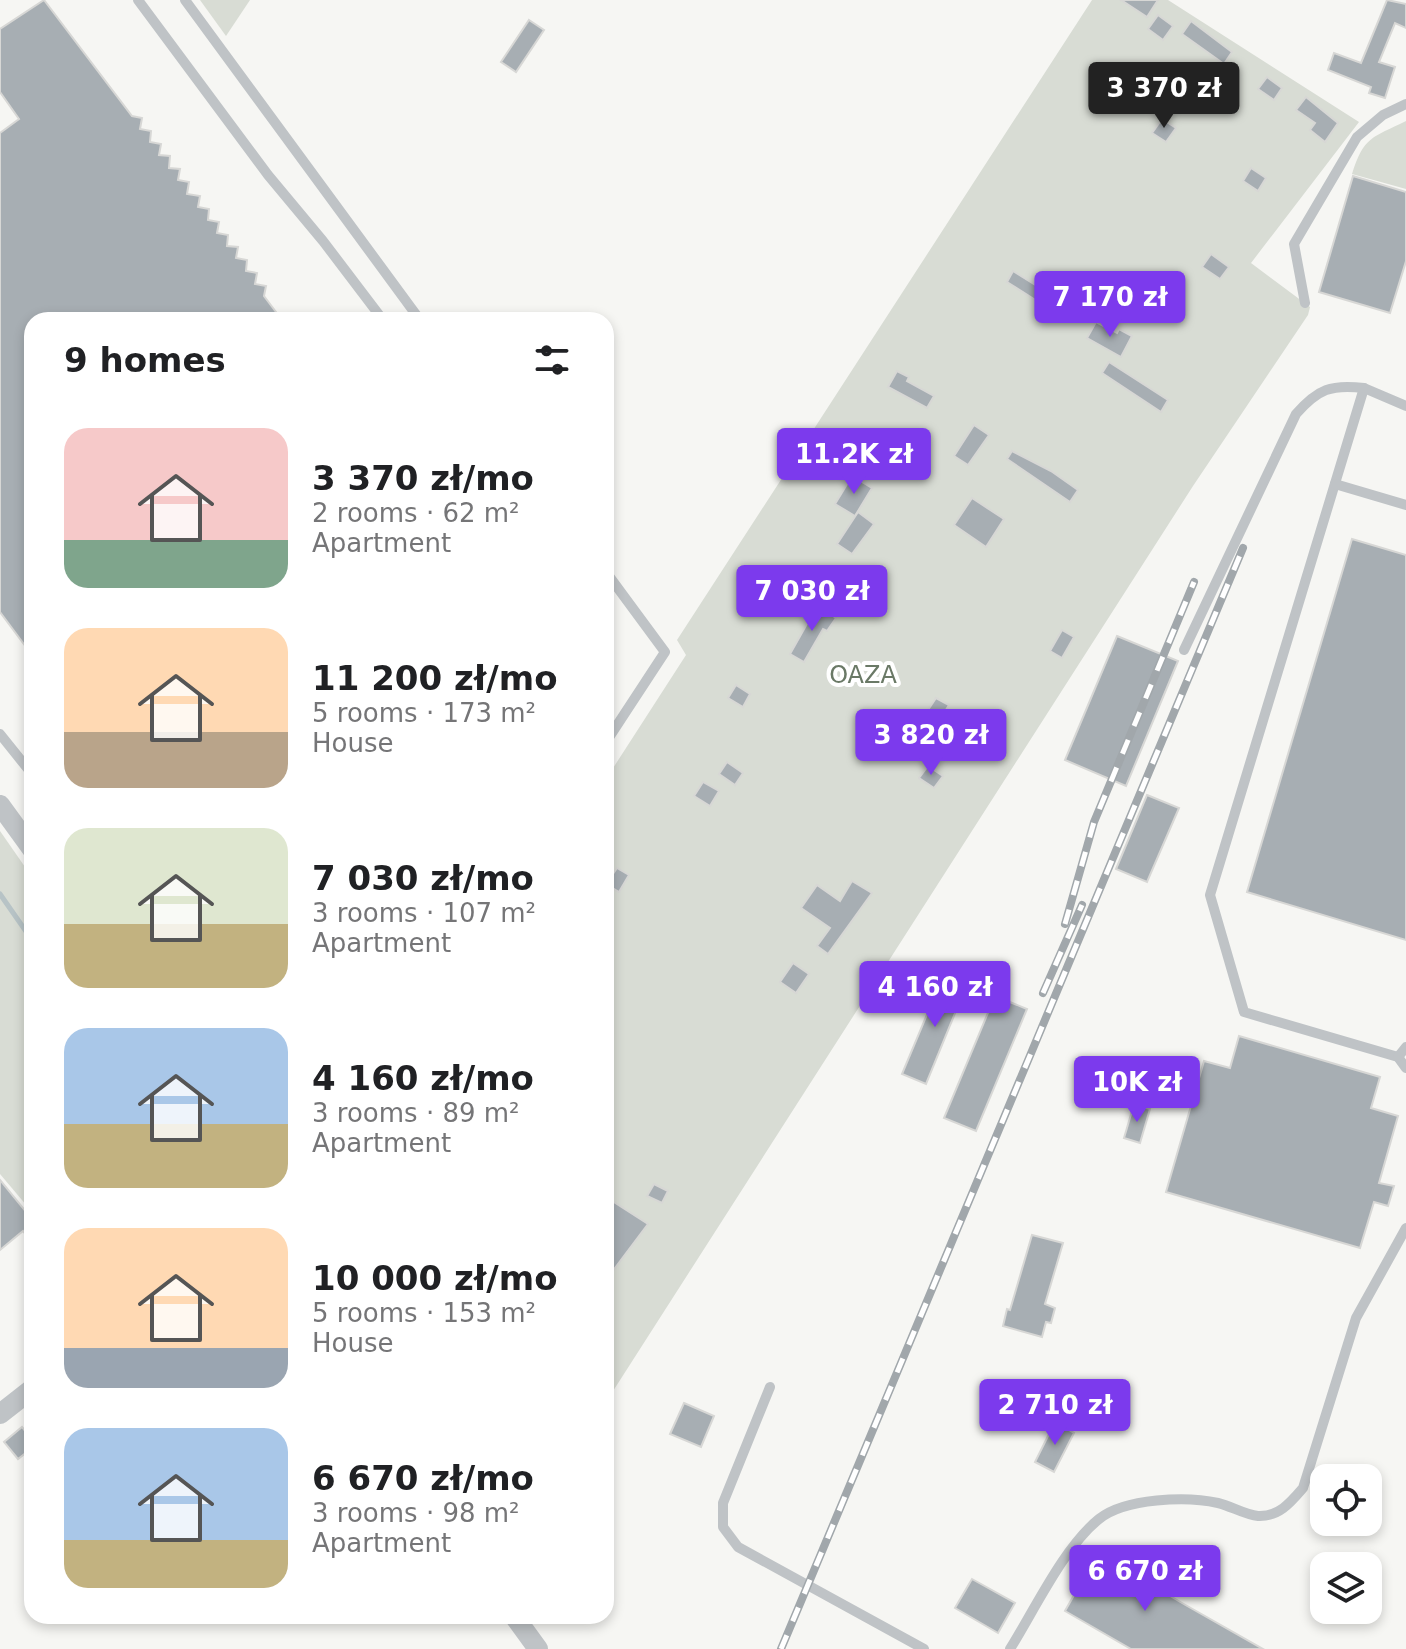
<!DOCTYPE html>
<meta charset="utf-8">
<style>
:root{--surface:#fff;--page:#f2f2f2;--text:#202124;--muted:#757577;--accent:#7c3aed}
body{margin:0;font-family:"DejaVu Sans",sans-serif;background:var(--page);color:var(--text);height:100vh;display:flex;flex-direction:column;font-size:30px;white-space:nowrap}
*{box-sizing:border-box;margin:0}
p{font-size:26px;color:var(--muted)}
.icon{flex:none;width:44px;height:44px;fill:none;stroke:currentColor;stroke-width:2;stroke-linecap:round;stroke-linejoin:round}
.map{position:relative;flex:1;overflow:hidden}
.side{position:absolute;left:24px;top:312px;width:590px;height:1312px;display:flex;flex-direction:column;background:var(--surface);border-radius:24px;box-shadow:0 4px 12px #0003}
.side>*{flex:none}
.buttons{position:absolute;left:1310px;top:1464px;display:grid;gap:16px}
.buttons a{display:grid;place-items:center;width:72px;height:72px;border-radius:16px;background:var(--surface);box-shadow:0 4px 12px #0003;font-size:40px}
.price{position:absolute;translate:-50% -68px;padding:0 18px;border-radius:8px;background:var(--accent);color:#fff;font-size:26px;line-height:52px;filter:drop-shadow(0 2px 4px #0008)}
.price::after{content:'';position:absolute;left:50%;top:48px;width:24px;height:18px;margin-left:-12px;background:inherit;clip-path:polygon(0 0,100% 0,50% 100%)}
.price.active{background:#222;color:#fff}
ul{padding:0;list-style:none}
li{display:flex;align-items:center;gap:24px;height:200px;padding:0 40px}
li span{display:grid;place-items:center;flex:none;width:224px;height:160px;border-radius:24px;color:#555}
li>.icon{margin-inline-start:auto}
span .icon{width:96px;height:96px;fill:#fffc;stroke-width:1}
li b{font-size:34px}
h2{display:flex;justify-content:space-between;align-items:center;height:96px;padding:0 40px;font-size:34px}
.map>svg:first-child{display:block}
.green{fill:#d8dcd4}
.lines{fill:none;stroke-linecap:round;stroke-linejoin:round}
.stream{stroke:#b7c3c6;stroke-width:5}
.building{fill:#a7aeb3;stroke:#d7d7d5;stroke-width:2}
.lane{stroke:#bfc3c6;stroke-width:10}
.street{stroke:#bfc3c6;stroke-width:20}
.rail-casing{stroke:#a1a7ab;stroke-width:8}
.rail{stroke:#fff;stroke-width:5;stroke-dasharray:15;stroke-linecap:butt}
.labels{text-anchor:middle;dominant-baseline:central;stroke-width:8;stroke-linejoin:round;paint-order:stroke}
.park-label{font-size:24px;fill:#6a7966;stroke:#fff}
</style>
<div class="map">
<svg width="1406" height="1649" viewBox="0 0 1406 1649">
<rect width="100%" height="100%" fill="#f6f6f3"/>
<g class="green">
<path d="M 200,0 L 250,0 L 226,36 Z"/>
<path d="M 1092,0 L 1168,0 L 1359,122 L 1251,263 L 1310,307 L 1308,315 L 1193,486 L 606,1402 L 606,779 L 686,655 L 677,640 Z"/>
<path d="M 1406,121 L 1406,189 L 1352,174 C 1364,136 1372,138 1406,121 Z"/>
<path d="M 0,831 L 32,877 L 32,1202 L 27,1206 L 0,1174 Z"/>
</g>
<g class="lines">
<path class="stream" d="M 0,894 L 32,940"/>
</g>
<g class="building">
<path d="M 44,0 L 132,116 L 142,118 L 140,129 L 151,131 L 150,142 L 161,144 L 159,155 L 170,156 L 169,168 L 180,169 L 178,180 L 189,182 L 187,194 L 200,196 L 198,207 L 209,209 L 208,220 L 219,222 L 217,233 L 228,235 L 227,246 L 238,247 L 236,258 L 247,260 L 246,271 L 257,273 L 255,284 L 266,286 L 264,296 L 282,320 L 32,320 L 32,655 L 0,612 L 0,133 L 19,119 L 0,92 L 0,29 Z"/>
<path d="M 1121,0 L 1158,0 L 1147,17 Z"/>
<path d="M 1387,0 L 1406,4 L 1406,28 L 1395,23 L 1379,62 L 1395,67 L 1385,98 L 1369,93 L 1371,87 L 1328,70 L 1334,53 L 1361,63 Z"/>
<path d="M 1158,15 L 1173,26 L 1163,40 L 1148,29 Z"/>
<path d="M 529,20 L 544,30 L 516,72 L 501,62 Z"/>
<path d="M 1191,21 L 1232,52 L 1224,64 L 1182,34 Z"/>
<path d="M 1267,77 L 1282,88 L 1274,100 L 1258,89 Z"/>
<path d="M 1306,97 L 1338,123 L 1325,142 L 1310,130 L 1315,123 L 1296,110 Z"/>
<path d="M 1162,119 L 1176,128 L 1166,142 L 1152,133 Z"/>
<path d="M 1251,168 L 1266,178 L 1258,191 L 1243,181 Z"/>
<path d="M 1353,176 L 1406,192 L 1406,261 L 1390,313 L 1319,292 Z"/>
<path d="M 1211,254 L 1229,267 L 1220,279 L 1202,267 Z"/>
<path d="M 1013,271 L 1069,306 L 1062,317 L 1007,282 Z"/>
<path d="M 1096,322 L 1117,333 L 1119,329 L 1132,336 L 1121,357 L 1087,338 Z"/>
<path d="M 1109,362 L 1168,400 L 1161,412 L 1102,373 Z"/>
<path d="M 897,371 L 909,377 L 907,381 L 934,396 L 927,408 L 888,387 Z"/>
<path d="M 974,425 L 989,435 L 968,465 L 954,456 Z"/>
<path d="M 1012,451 L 1051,471 L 1078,490 L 1070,502 L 1007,459 Z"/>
<path d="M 852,476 L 872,488 L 855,516 L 835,504 Z"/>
<path d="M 972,498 L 1004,519 L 986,547 L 954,525 Z"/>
<path d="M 858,512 L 874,524 L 852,554 L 837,544 Z"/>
<path d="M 1352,539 L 1406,555 L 1406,940 L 1247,892 Z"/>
<path d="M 817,606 L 836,618 L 827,631 L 823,629 L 804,662 L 790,654 Z"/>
<path d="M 1062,630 L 1074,637 L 1062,658 L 1050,651 Z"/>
<path d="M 1117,636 L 1178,661 L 1126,786 L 1065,760 Z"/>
<path d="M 736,685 L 750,694 L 743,707 L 728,698 Z"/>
<path d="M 936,698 L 949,705 L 928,739 L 914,731 Z"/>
<path d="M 727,762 L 743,773 L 735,785 L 719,774 Z"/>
<path d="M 928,766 L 943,776 L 934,788 L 919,778 Z"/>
<path d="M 703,782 L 719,791 L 710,806 L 694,796 Z"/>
<path d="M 1147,795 L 1179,808 L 1147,882 L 1116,869 Z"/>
<path d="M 617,868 L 629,875 L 619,892 L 606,884 Z"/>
<path d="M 852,881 L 872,893 L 828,954 L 817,946 L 830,928 L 801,908 L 817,885 L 840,901 Z"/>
<path d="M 793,963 L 809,974 L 796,993 L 780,982 Z"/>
<path d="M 944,974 L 967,984 L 926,1084 L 902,1074 Z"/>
<path d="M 995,996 L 1027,1009 L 976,1131 L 944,1118 Z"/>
<path d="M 1239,1036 L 1380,1077 L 1371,1108 L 1398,1116 L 1379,1183 L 1394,1186 L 1388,1206 L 1374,1202 L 1360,1248 L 1166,1192 L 1204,1061 L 1230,1068 Z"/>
<path d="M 1134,1104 L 1150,1109 L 1140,1143 L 1124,1138 Z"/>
<path d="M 0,1180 L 32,1219 L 32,1242 L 23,1231 L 0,1250 Z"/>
<path d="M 654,1184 L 668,1191 L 662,1203 L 647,1196 Z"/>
<path d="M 606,1197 L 648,1224 L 606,1280 Z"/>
<path d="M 1032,1235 L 1063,1243 L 1045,1304 L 1055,1308 L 1051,1323 L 1046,1322 L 1042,1337 L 1003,1326 L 1007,1309 L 1010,1310 Z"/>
<path d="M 684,1403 L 714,1416 L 701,1447 L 670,1434 Z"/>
<path d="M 1055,1422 L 1074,1433 L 1054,1472 L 1035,1462 Z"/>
<path d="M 22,1427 L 32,1439 L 32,1448 L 18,1459 L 4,1442 Z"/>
<path d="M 1098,1553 L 1182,1603 L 1263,1649 L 1131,1649 L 1065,1611 Z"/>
<path d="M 972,1579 L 1015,1603 L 998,1633 L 955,1608 Z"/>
</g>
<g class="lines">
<g class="lane">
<path d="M 138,0 L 268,175 L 323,241 L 383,320"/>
<path d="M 185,0 L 420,320"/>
<path d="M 1305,303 L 1294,244 L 1357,137 L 1383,115 L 1406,104"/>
<path d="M 1406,406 L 1364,388 L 1210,895 L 1244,1012 L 1398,1057 L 1406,1068"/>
<path d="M 1335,484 L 1406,505"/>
<path d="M 606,572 L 665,652 L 606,742"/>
<path d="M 1184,650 L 1296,414 C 1318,389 1331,384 1364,388"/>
<path d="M 0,734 L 32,774"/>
<path d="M 1398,1057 L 1406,1047"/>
<path d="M 770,1387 L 723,1503 L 723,1527 L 738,1547 L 924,1649"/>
<path d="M 1010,1649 C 1035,1609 1064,1547 1099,1519 C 1125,1498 1187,1496 1218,1503 C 1231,1506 1245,1515 1258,1516 C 1279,1517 1291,1502 1303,1488 L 1356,1318 L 1406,1228"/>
</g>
<g class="street">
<path d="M 0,805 L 32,849"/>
<path d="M 0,1414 L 32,1389"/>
<path d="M 514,1616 L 538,1649"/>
</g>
<g class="rail-casing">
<g id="rail">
<path d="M 1065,924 L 1094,822 L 1194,582"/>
<path d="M 1043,993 L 1082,905"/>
<path d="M 781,1649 L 1243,548"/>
</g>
</g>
<use href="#rail" class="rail"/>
</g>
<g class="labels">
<g class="park-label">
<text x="863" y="675">OAZA</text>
</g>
</g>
</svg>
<div class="buttons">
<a><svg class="icon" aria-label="locate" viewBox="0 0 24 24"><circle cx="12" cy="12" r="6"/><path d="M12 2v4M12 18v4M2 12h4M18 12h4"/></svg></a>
<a><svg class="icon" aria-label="layers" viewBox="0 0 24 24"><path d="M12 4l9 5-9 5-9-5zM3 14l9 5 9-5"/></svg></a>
</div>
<b class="price active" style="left:1164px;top:130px">3 370 zł</b>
<b class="price" style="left:1110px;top:339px">7 170 zł</b>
<b class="price" style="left:854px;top:496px">11.2K zł</b>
<b class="price" style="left:812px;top:633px">7 030 zł</b>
<b class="price" style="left:931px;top:777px">3 820 zł</b>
<b class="price" style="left:935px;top:1029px">4 160 zł</b>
<b class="price" style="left:1137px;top:1124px">10K zł</b>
<b class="price" style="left:1055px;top:1447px">2 710 zł</b>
<b class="price" style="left:1145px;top:1613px">6 670 zł</b>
<section class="side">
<h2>9 homes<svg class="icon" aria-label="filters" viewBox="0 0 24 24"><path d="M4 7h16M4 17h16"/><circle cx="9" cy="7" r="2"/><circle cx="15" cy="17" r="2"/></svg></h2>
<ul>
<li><span style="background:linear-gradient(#f6c9c9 70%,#7fa58c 0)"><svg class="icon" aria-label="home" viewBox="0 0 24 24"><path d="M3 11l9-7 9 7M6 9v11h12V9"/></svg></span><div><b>3 370 zł/mo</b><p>2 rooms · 62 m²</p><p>Apartment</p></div></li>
<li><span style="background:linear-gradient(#ffd9b3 65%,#b9a48a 0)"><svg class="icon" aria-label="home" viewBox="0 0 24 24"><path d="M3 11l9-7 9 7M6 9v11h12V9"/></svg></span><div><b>11 200 zł/mo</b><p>5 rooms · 173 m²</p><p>House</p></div></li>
<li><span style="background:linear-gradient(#dfe7d0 60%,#c2b280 0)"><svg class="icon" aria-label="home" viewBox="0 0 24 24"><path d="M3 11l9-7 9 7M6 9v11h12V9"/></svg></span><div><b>7 030 zł/mo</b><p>3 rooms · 107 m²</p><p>Apartment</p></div></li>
<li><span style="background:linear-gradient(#a9c7e8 60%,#c2b280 0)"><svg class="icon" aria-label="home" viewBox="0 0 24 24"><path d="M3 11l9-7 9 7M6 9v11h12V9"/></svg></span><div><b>4 160 zł/mo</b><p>3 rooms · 89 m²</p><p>Apartment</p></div></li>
<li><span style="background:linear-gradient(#ffd9b3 75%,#9aa5b1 0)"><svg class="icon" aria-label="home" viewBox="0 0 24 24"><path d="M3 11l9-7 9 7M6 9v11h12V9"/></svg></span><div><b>10 000 zł/mo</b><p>5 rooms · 153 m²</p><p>House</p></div></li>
<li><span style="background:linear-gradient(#a9c7e8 70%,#c2b280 0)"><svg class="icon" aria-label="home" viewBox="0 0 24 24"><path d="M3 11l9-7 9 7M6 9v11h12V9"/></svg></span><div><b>6 670 zł/mo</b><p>3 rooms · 98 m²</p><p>Apartment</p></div></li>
</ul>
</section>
</div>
